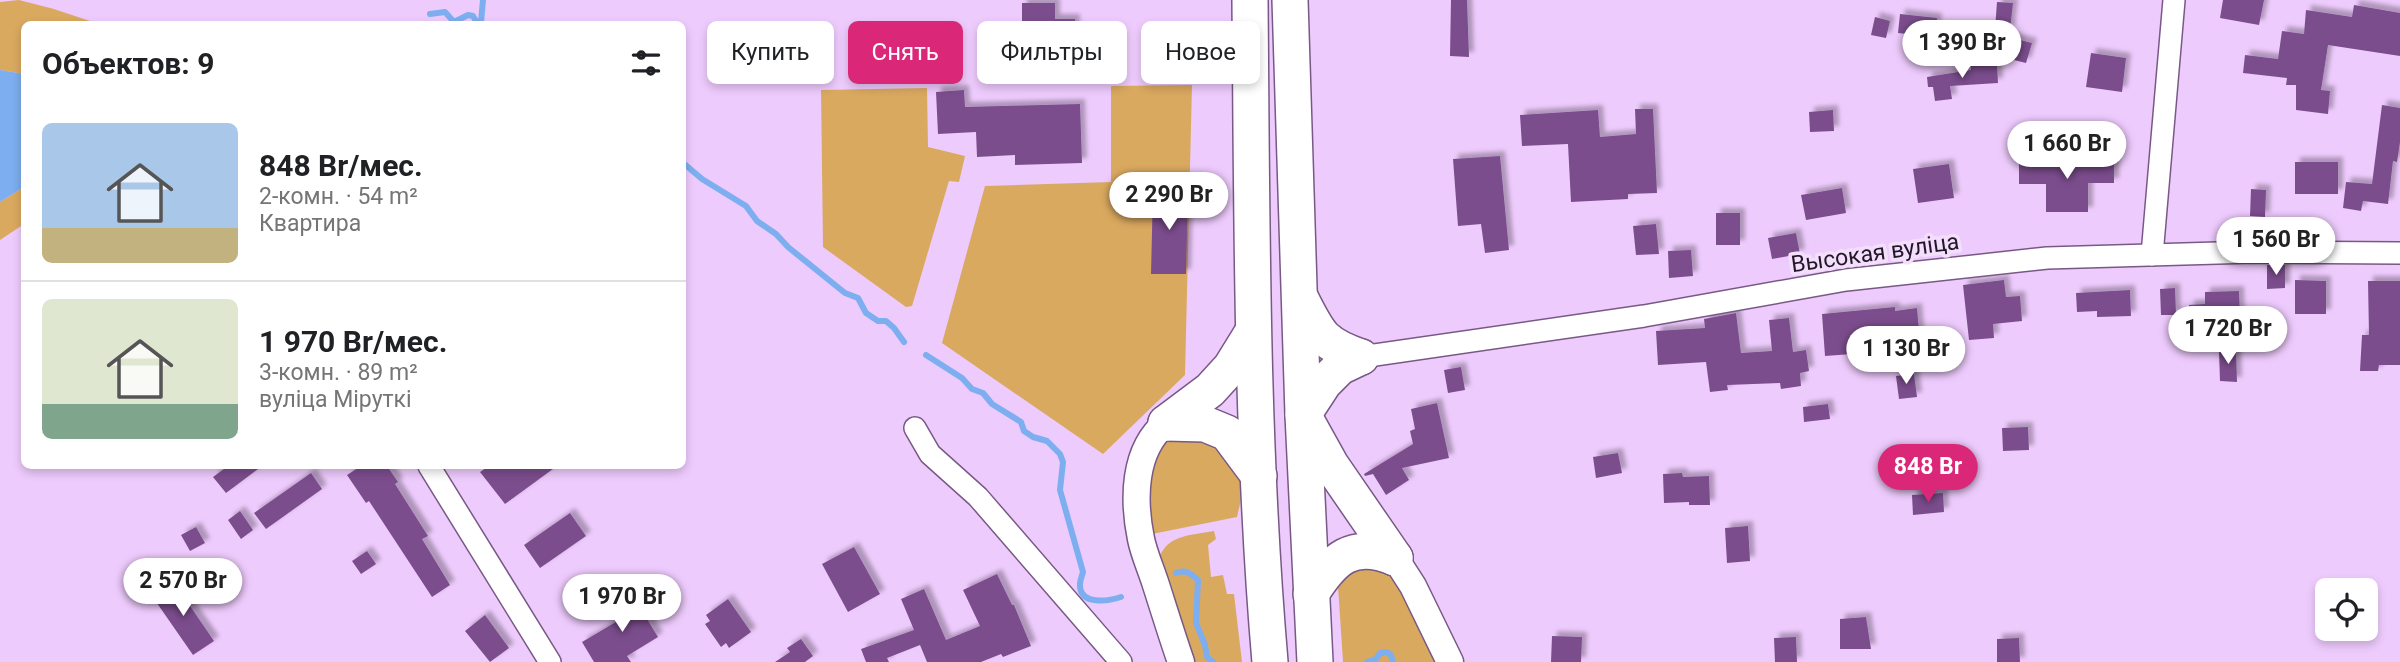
<!DOCTYPE html>
<html lang="ru">
<meta charset="utf-8">
<style>
:root{--surface:#fff;--page:#f6f6f6;--text:#202124;--muted:#757577;--line:#e0e0e0;--accent:#db2777}
body{margin:0;font-family:Roboto,sans-serif;background:var(--page);color:var(--text);height:100vh;display:flex;flex-direction:column;font-size:26px;white-space:nowrap}
*{box-sizing:border-box;margin:0}
p{font-size:23px;color:var(--muted)}
.icon{flex:none;width:38px;height:38px;fill:none;stroke:currentColor;stroke-width:2;stroke-linecap:round;stroke-linejoin:round}
.map{position:relative;flex:1;overflow:hidden}
.side{position:absolute;left:21px;top:21px;width:665px;height:448px;display:flex;flex-direction:column;background:var(--surface);border-radius:10px;box-shadow:0 4px 10px #0003}
.side>*{flex:none}
.guide{position:absolute;left:707px;top:21px;width:665px;height:63px;display:flex;gap:14px}
.controls{position:absolute;left:2315px;top:578px;display:grid;gap:14px}
.controls a{display:grid;place-items:center;width:63px;height:63px;border-radius:10px;background:var(--surface);box-shadow:0 4px 10px #0003;font-size:35px}
.price{position:absolute;translate:-50% -60px;padding:0 16px;border-radius:24px;background:#fff;color:#222;font-size:23px;line-height:46px;filter:drop-shadow(0 2px 4px #0008)}
.price::after{content:'';position:absolute;left:50%;top:42px;width:21px;height:16px;margin-left:-10px;background:inherit;clip-path:polygon(0 0,100% 0,50% 100%)}
.price.current{background:var(--accent);color:#fff}
ul{padding:0;list-style:none}
li{display:flex;align-items:center;gap:21px;height:175px;padding:0 21px}
li+li{border-top:2px solid var(--line)}
li span{display:grid;place-items:center;flex:none;width:196px;height:140px;border-radius:10px;color:#555}
li>.icon{margin-inline-start:auto}
span .icon{width:84px;height:84px;fill:#fffc;stroke-width:1}
li b{font-size:30px}
h2{display:flex;justify-content:space-between;align-items:center;height:84px;padding:0 21px;font-size:30px}
.tag{padding:0 24px;border-radius:10px;background:var(--surface);box-shadow:0 4px 10px #0003;font-size:24px;line-height:63px}
.tag.current{background:var(--accent);color:#fff}
.map>svg:first-child{display:block}
.green{fill:#daa960}
.water{fill:#7daeef}
.lines{fill:none;stroke-linecap:round;stroke-linejoin:round}
.stream{stroke:#7daeef;stroke-width:6}
.building{fill:#7b4e8d;filter:url(#shadow)}
.minor-casing{stroke:#785985;stroke-width:24}
.tertiary-casing{stroke:#785985;stroke-width:29}
.trunk-casing{stroke:#785985;stroke-width:38}
.minor{stroke:#fff;stroke-width:21}
.tertiary{stroke:#fff;stroke-width:26}
.trunk{stroke:#fff;stroke-width:35}
.labels{text-anchor:middle;dominant-baseline:central;stroke-width:7;stroke-linejoin:round;paint-order:stroke}
.street-label{font-size:23px;fill:#221628;stroke:#f3dffc}
</style>
<div class="map">
<svg width="2400" height="662" viewBox="0 0 2400 662">
<defs>
<filter id="shadow"><feDropShadow dx="5" dy="-5" stdDeviation="2" flood-color="#0004"/></filter>
</defs>
<rect width="100%" height="100%" fill="#eecbfd"/>
<g class="green">
<path d="M 19,0 L 54,9 L 99,24 L 24,24 L 24,74 L 0,70 L 0,2 Z"/>
<path d="M 1192,85 L 1185,375 L 1103,454 L 942,343 L 985,186 L 1111,182 L 1111,86 Z"/>
<path d="M 927,88 L 928,147 L 965,156 L 959,182 L 949,181 L 912,306 L 906,307 L 823,247 L 821,90 Z"/>
<path d="M 24,187 L 24,224 L 0,240 L 0,202 Z"/>
<path d="M 1183,431 L 1238,456 L 1243,491 L 1237,517 L 1152,534 L 1148,519 L 1148,473 L 1163,442 Z"/>
<path d="M 1214,531 L 1216,539 L 1208,545 L 1211,577 L 1223,575 L 1227,594 L 1234,594 L 1242,662 L 1196,662 L 1192,659 L 1158,562 C 1165,534 1189,536 1214,531 Z"/>
<path d="M 1349,568 L 1384,569 L 1394,578 L 1436,662 L 1343,662 L 1338,586 Z"/>
</g>
<path class="water" d="M 0,70 L 24,74 L 24,187 L 0,202 Z"/>
<g class="lines">
<g class="stream">
<path d="M 483,0 L 481,22 L 483,24"/>
<path d="M 430,14 L 445,12 L 454,22 L 468,15 L 473,16 L 477,23 L 481,22"/>
<path d="M 383,24 L 385,24"/>
<path d="M 682,162 L 702,179 L 746,206 L 757,221 L 776,234 L 788,247 L 845,293 L 858,298 L 866,313 L 878,321 L 886,321 L 894,328 L 904,342"/>
<path d="M 926,355 L 962,378 L 972,389 L 983,393 L 992,404 L 1021,422 L 1024,431 L 1033,437 L 1047,441 L 1060,454 L 1063,462 L 1060,490 L 1083,572 C 1082,576 1080,580 1080,584 C 1079,606 1109,601 1121,597"/>
<path d="M 1176,573 C 1186,569 1190,573 1198,580 L 1196,623 L 1205,645 L 1207,657 L 1213,662"/>
<path d="M 1367,662 L 1376,659 L 1380,653 L 1387,652 L 1391,655 L 1393,662"/>
</g>
</g>
<g class="building">
<path d="M 1451,0 L 1467,0 L 1469,57 L 1450,56 Z"/>
<path d="M 2223,0 L 2264,0 L 2259,25 L 2220,18 Z"/>
<path d="M 1997,2 L 2013,3 L 2010,30 L 1995,29 Z"/>
<path d="M 1022,3 L 1055,3 L 1055,19 L 1075,19 L 1075,55 L 1043,56 L 1043,30 L 1022,30 Z"/>
<path d="M 2354,5 L 2400,13 L 2400,56 L 2328,45 L 2321,90 L 2330,91 L 2328,114 L 2296,110 L 2296,85 L 2286,85 L 2287,78 L 2243,73 L 2245,55 L 2278,59 L 2282,31 L 2304,34 L 2306,10 L 2352,17 Z"/>
<path d="M 1900,14 L 1937,18 L 1935,37 L 1898,33 Z"/>
<path d="M 1875,17 L 1890,21 L 1886,38 L 1871,35 Z"/>
<path d="M 2012,38 L 2032,43 L 2026,63 L 2006,58 Z"/>
<path d="M 1153,44 L 1177,45 L 1177,60 L 1153,59 Z"/>
<path d="M 2091,53 L 2126,58 L 2122,92 L 2086,87 Z"/>
<path d="M 1997,65 L 1998,83 L 1950,86 L 1952,99 L 1935,101 L 1933,87 L 1928,87 L 1927,77 L 1971,70 L 1971,66 Z"/>
<path d="M 964,90 L 965,107 L 1080,104 L 1082,163 L 1015,165 L 1015,155 L 977,157 L 976,132 L 938,134 L 936,92 Z"/>
<path d="M 2382,105 L 2400,108 L 2400,142 L 2397,162 L 2393,161 L 2388,204 L 2363,201 L 2361,211 L 2343,208 L 2346,182 L 2372,184 Z"/>
<path d="M 1635,109 L 1653,109 L 1657,193 L 1628,194 L 1628,199 L 1571,202 L 1568,144 L 1522,146 L 1520,115 L 1598,110 L 1600,137 L 1636,134 Z"/>
<path d="M 1833,110 L 1834,131 L 1810,132 L 1809,112 Z"/>
<path d="M 1500,156 L 1509,250 L 1485,253 L 1481,224 L 1458,226 L 1453,159 Z"/>
<path d="M 2114,159 L 2114,183 L 2088,183 L 2088,212 L 2046,212 L 2046,184 L 2019,184 L 2019,160 Z"/>
<rect x="2295" y="162" width="43" height="32"/>
<path d="M 1949,164 L 1954,198 L 1918,203 L 1913,169 Z"/>
<path d="M 1842,188 L 1846,213 L 1806,220 L 1801,195 Z"/>
<path d="M 1153,189 L 1188,190 L 1186,274 L 1151,274 Z"/>
<path d="M 2251,189 L 2266,190 L 2265,217 L 2250,216 Z"/>
<rect x="1716" y="213" width="24" height="32"/>
<path d="M 1656,224 L 1659,254 L 1636,255 L 1633,226 Z"/>
<path d="M 1796,233 L 1800,254 L 1772,259 L 1768,238 Z"/>
<path d="M 1691,250 L 1693,276 L 1669,278 L 1668,251 Z"/>
<path d="M 2267,265 L 2285,265 L 2285,288 L 2267,289 Z"/>
<path d="M 2004,280 L 2006,297 L 2020,296 L 2022,321 L 1993,324 L 1994,338 L 1969,340 L 1963,285 Z"/>
<path d="M 2295,280 L 2326,281 L 2326,314 L 2295,314 Z"/>
<path d="M 2368,281 L 2400,281 L 2400,365 L 2379,365 L 2378,371 L 2360,371 L 2362,335 L 2369,335 Z"/>
<path d="M 2175,288 L 2176,315 L 2161,315 L 2160,289 Z"/>
<path d="M 2130,290 L 2131,316 L 2097,317 L 2097,311 L 2077,312 L 2076,293 Z"/>
<path d="M 2239,291 L 2240,318 L 2221,319 L 2222,346 L 2191,347 L 2189,305 L 2205,304 L 2205,292 Z"/>
<path d="M 1895,307 L 1895,311 L 1917,308 L 1920,343 L 1895,345 L 1894,328 L 1860,333 L 1850,335 L 1852,354 L 1825,356 L 1822,314 Z"/>
<path d="M 1736,313 L 1741,353 L 1772,351 L 1769,320 L 1789,318 L 1793,352 L 1806,350 L 1809,371 L 1800,373 L 1801,386 L 1781,389 L 1780,383 L 1727,385 L 1728,390 L 1710,392 L 1706,362 L 1658,365 L 1656,331 L 1705,328 L 1704,319 Z"/>
<path d="M 2219,351 L 2236,351 L 2237,382 L 2220,381 Z"/>
<path d="M 1461,367 L 1465,390 L 1448,393 L 1444,370 Z"/>
<path d="M 1914,374 L 1917,397 L 1899,399 L 1896,376 Z"/>
<path d="M 1437,403 L 1449,458 L 1402,468 L 1409,480 L 1386,495 L 1373,474 L 1365,476 L 1364,474 L 1413,444 L 1410,431 L 1415,429 L 1411,409 Z"/>
<path d="M 1828,404 L 1830,419 L 1804,422 L 1803,407 Z"/>
<path d="M 2028,427 L 2029,450 L 2003,451 L 2002,428 Z"/>
<path d="M 1618,453 L 1622,473 L 1596,478 L 1593,457 Z"/>
<path d="M 228,466 L 262,466 L 226,493 L 213,477 Z"/>
<path d="M 361,466 L 387,466 L 398,482 L 395,484 L 428,536 L 422,539 L 450,585 L 432,597 L 369,501 L 366,503 L 347,475 Z"/>
<path d="M 489,466 L 557,466 L 505,504 L 480,472 Z"/>
<path d="M 311,473 L 322,489 L 266,529 L 254,513 Z"/>
<path d="M 1682,473 L 1683,477 L 1709,476 L 1710,505 L 1689,505 L 1689,502 L 1664,503 L 1663,474 Z"/>
<path d="M 1943,493 L 1944,512 L 1913,515 L 1912,495 Z"/>
<path d="M 240,511 L 253,530 L 241,539 L 228,520 Z"/>
<path d="M 570,513 L 586,536 L 540,568 L 524,545 Z"/>
<path d="M 1748,526 L 1750,561 L 1727,563 L 1725,528 Z"/>
<path d="M 196,527 L 205,543 L 190,551 L 181,535 Z"/>
<path d="M 854,547 L 880,594 L 848,612 L 822,564 Z"/>
<path d="M 367,551 L 376,564 L 361,574 L 352,561 Z"/>
<path d="M 997,574 L 1012,605 L 1014,605 L 1031,646 L 1003,657 L 1001,654 L 981,662 L 927,662 L 920,645 L 887,658 L 889,662 L 866,662 L 861,649 L 914,630 L 901,599 L 924,589 L 946,640 L 980,626 L 963,590 Z"/>
<path d="M 173,581 L 214,641 L 193,655 L 152,596 Z"/>
<path d="M 631,593 L 658,637 L 627,656 L 631,662 L 594,662 L 582,642 L 621,619 L 612,605 Z"/>
<path d="M 728,599 L 751,632 L 729,648 L 726,643 L 721,647 L 705,624 L 710,621 L 706,615 Z"/>
<path d="M 485,615 L 509,648 L 490,662 L 465,631 Z"/>
<path d="M 1866,617 L 1871,649 L 1840,649 L 1840,619 Z"/>
<path d="M 1552,636 L 1582,637 L 1581,662 L 1551,662 Z"/>
<path d="M 1796,637 L 1797,662 L 1775,662 L 1774,638 Z"/>
<path d="M 2019,638 L 2020,662 L 1997,662 L 1997,639 Z"/>
<path d="M 801,639 L 813,656 L 805,662 L 775,662 L 790,652 L 787,648 Z"/>
</g>
<g class="lines">
<g class="minor-casing">
<g id="minor">
<path d="M 2152,255 L 2174,0"/>
<path d="M 1361,357 L 1644,316 L 1846,280 L 2047,258 L 2252,252 L 2400,253"/>
<path d="M 915,428 L 930,454 L 978,497 L 1121,662"/>
<path d="M 429,466 L 550,662"/>
</g>
</g>
<g class="tertiary-casing">
<g id="tertiary">
<path d="M 1166,423 C 1133,450 1133,500 1141,539 C 1144,554 1151,569 1156,585 C 1164,610 1172,636 1181,662"/>
<path d="M 1395,558 L 1413,586 L 1450,662"/>
</g>
</g>
<g class="trunk-casing">
<g id="trunk">
<path d="M 1250,0 C 1252,221 1251,442 1270,662"/>
<path d="M 1290,0 L 1303,415 L 1315,662"/>
<path d="M 1301,299 C 1319,334 1322,344 1361,357"/>
<path d="M 1303,415 L 1324,383 L 1340,367 L 1361,357"/>
<path d="M 1306,420 L 1331,465 L 1395,558"/>
<path d="M 1166,423 L 1210,390 L 1231,367 L 1252,333"/>
<path d="M 1166,423 L 1205,424 L 1227,433 L 1259,476"/>
<path d="M 1311,594 C 1333,559 1352,540 1395,558"/>
</g>
</g>
<use href="#minor" class="minor"/>
<use href="#tertiary" class="tertiary"/>
<use href="#trunk" class="trunk"/>
</g>
<g class="labels">
<g class="street-label">
<text transform="translate(1875 253) rotate(-8)">Высокая вуліца</text>
</g>
</g>
</svg>
<div class="controls">
<a><svg class="icon" aria-label="locate" viewBox="0 0 24 24"><circle cx="12" cy="12" r="6"/><path d="M12 2v4M12 18v4M2 12h4M18 12h4"/></svg></a>
</div>
<b class="price" style="left:1962px;top:80px">1 390 Br</b>
<b class="price" style="left:2067px;top:181px">1 660 Br</b>
<b class="price" style="left:1169px;top:232px">2 290 Br</b>
<b class="price" style="left:2276px;top:277px">1 560 Br</b>
<b class="price" style="left:2228px;top:366px">1 720 Br</b>
<b class="price" style="left:1906px;top:386px">1 130 Br</b>
<b class="price current" style="left:1928px;top:504px">848 Br</b>
<b class="price" style="left:183px;top:618px">2 570 Br</b>
<b class="price" style="left:622px;top:634px">1 970 Br</b>
<div class="guide">
<a class="tag">Купить</a>
<a class="tag current">Снять</a>
<a class="tag">Фильтры</a>
<a class="tag">Новое</a>
</div>
<section class="side">
<h2>Объектов: 9<svg class="icon" aria-label="filters" viewBox="0 0 24 24"><path d="M4 7h16M4 17h16"/><circle cx="9" cy="7" r="2"/><circle cx="15" cy="17" r="2"/></svg></h2>
<ul>
<li><span style="background:linear-gradient(#a9c7e8 75%,#c2b280 0)"><svg class="icon" aria-label="home" viewBox="0 0 24 24"><path d="M3 11l9-7 9 7M6 9v11h12V9"/></svg></span><div><b>848 Br/мес.</b><p>2-комн. · 54 m²</p><p>Квартира</p></div></li>
<li><span style="background:linear-gradient(#dfe7d0 75%,#7fa58c 0)"><svg class="icon" aria-label="home" viewBox="0 0 24 24"><path d="M3 11l9-7 9 7M6 9v11h12V9"/></svg></span><div><b>1 970 Br/мес.</b><p>3-комн. · 89 m²</p><p>вуліца Міруткі</p></div></li>
</ul>
</section>
</div>
